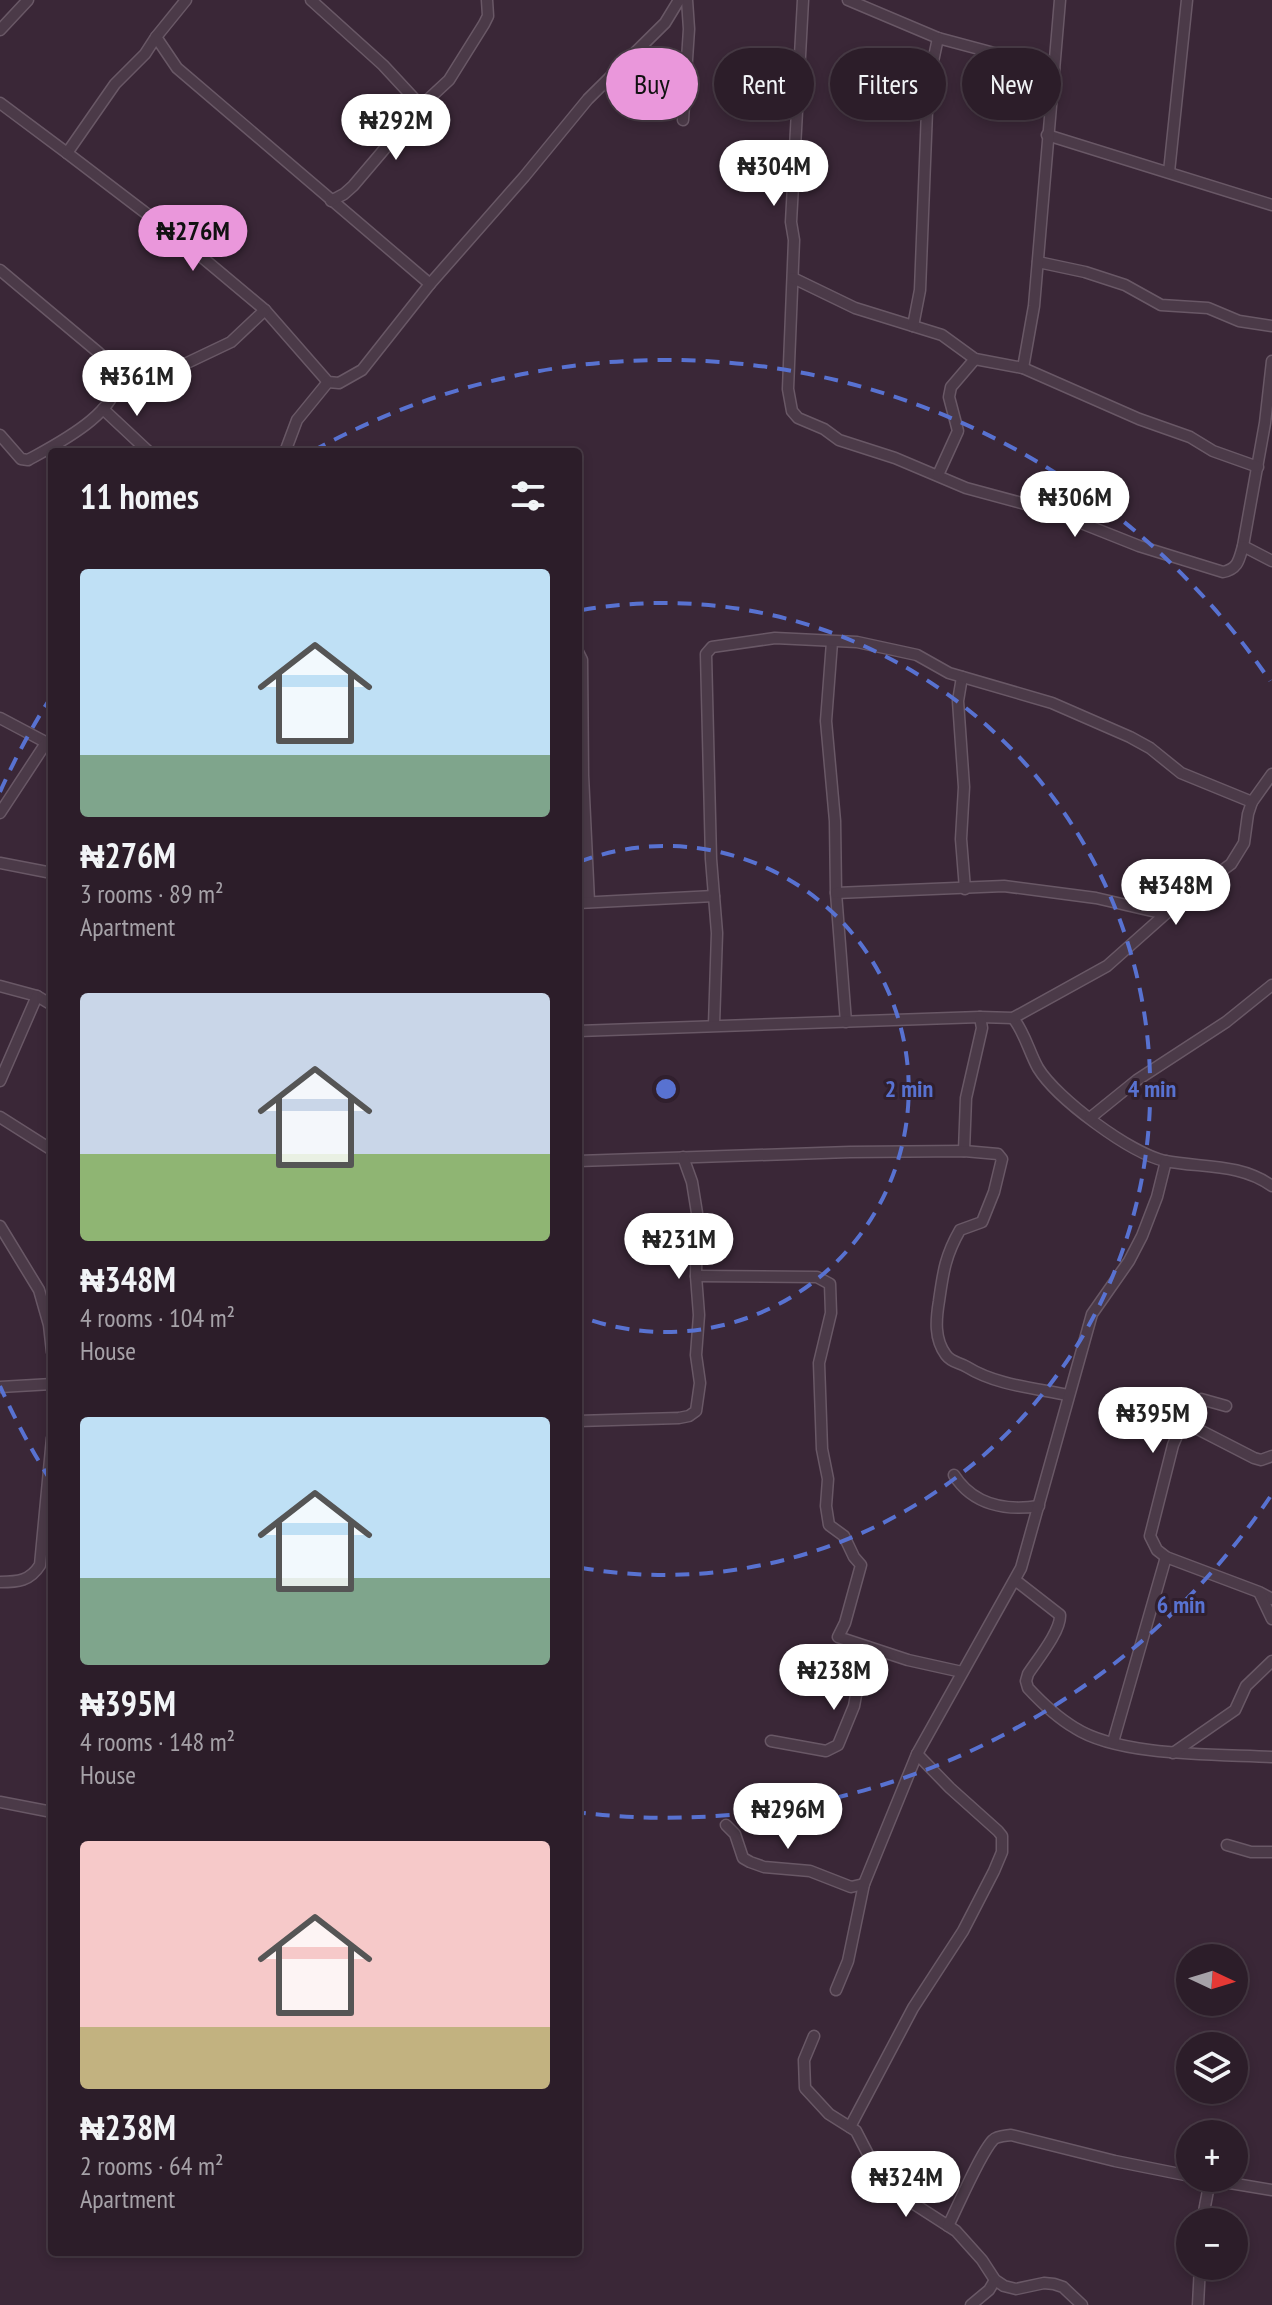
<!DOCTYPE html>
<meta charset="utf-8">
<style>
:root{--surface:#2c1d29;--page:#382a35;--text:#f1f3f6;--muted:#a6a2a8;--line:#483b46;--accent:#ea97db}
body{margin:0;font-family:"PT Sans Narrow",sans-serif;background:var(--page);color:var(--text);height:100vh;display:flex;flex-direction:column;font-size:30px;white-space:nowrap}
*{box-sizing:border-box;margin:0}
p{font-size:26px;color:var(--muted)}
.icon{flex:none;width:44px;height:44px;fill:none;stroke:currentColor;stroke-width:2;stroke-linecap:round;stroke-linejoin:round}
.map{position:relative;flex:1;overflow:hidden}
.sheet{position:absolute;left:48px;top:448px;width:534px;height:1808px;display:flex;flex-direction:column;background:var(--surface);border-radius:8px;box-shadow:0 4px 12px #0003,0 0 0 2px var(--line)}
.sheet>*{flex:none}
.top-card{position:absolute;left:606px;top:48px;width:546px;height:72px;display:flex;gap:16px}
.needle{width:52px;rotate:94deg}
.controls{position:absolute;left:1176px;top:1944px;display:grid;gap:16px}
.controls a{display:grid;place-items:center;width:72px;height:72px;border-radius:50%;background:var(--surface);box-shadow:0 4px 12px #0003,0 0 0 2px var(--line);font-size:40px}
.price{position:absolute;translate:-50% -68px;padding:0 18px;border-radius:28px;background:#fff;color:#222;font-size:26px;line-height:52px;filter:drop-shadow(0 2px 4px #0008)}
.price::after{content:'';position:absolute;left:50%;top:48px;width:24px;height:18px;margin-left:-12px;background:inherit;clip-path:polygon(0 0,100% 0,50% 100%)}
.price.selected{background:var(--accent);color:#111}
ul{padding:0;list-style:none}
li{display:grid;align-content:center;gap:16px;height:424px;padding:0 32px}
li span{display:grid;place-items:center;height:248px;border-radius:8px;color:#555}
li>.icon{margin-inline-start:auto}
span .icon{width:144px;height:144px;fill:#fffc;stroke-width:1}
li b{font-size:34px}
h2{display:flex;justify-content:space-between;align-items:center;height:96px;padding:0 32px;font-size:34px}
.tag{padding:0 28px;border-radius:36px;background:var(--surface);box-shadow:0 4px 12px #0003,0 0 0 2px var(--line);font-size:28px;line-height:72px}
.tag.selected{background:var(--accent);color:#111}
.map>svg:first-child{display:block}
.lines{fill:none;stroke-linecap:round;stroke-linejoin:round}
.minor-casing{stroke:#695866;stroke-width:13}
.minor{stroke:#4b3a48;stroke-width:10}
.ring{fill:none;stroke:#5872d1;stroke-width:4;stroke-dasharray:14 10}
.centre{fill:#5872d1;stroke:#301f2d;stroke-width:4}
.ring-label{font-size:24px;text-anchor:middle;font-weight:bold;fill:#5872d1;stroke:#301f2d;stroke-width:6;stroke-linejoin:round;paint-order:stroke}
</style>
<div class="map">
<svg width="1272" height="2305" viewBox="0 0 1272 2305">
<rect width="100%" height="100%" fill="#3a2737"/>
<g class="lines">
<g class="minor-casing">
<g id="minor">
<path d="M 311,0 L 383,65 L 421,106"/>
<path d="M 803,0 L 791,222 L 794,240 L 788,389 L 792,411 L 798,418 L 824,429 L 839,440 L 895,458 L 966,488 L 1051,511 L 1139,546 L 1223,572 C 1238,569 1239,560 1243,546 L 1265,423 L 1272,361"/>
<path d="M 848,0 L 938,38 L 1054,69"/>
<path d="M 0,30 L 28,0"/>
<path d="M 156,37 L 186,0"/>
<path d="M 0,103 L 67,153 L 115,84 L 145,54 L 156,37 L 177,68 L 430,284"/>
<path d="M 683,120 L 689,29 L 687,0"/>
<path d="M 1047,135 L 1272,205"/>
<path d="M 67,153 L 185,243 L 265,310 L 328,382 L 339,383 L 362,370 L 430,284 L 524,177 L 588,99 L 665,23 L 679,0"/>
<path d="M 1169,172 L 1187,0"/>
<path d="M 331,201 L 344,194 L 353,186 L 421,106 L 449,80 L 484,24 L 488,16 L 487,0"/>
<path d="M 1038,262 L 1085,272 L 1125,285 L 1161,305 L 1208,308 L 1239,321 L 1272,326"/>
<path d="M 0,270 L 99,353 C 105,359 112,364 115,372 C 128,409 53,446 28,460 L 21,459 L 0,435"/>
<path d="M 793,278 L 855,308 L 942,335 L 975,359 L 1023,368 L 1139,419 L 1190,437 L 1213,451 L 1258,467"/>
<path d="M 913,326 L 920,290 L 928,85 L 938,38"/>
<path d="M 1023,368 L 1034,306 L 1060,0"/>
<path d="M 168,372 L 231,342 L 265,310"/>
<path d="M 103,409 L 149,452"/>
<path d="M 285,452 L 297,420 L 328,382"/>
<path d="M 938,475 L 958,431 L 949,397 L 951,387 L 975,359"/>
<path d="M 1243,546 L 1272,561"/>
<path d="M 832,642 L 826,721 L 835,821 L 836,893 L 846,1022"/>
<path d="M 578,652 L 582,660 L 583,775 L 589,902"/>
<path d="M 962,677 L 958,701 L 964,787 L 961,839 L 965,889"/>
<path d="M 0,718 L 51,745"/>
<path d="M 0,813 L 46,743"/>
<path d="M 0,863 L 52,873"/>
<path d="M 836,893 L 1004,886 L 1096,898 L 1165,914"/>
<path d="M 578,903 L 714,896"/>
<path d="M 0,986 L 37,996 L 52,1005"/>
<path d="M 1013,1018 C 1025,1033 1029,1052 1038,1068 C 1057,1099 1130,1153 1165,1161 C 1202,1168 1240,1163 1272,1186"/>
<path d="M 714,1025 L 717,933 L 711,859 L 706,654 L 712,647 L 775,638 L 857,642 L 917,655 L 949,673 L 1052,703 L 1130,737 L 1150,748 L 1181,773 L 1252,802"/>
<path d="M 578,1031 L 980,1017 L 1013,1018 L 1107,966 L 1179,902 L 1231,864 L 1244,843 L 1248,814 L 1252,802 L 1272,774"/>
<path d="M 0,1081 L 37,996"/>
<path d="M 0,1117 L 52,1150"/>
<path d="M 1090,1118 L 1137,1080 L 1226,1022 L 1272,985"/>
<path d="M 964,1151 L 966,1098 L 982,1028 L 980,1017"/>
<path d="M 578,1161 L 850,1152 L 964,1151 L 998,1154 L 1002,1159 L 994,1192 L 982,1222 L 960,1230 C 945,1256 943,1273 939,1301 C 936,1319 934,1339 946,1355 C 952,1363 959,1362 967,1367 C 996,1385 1034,1388 1068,1395"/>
<path d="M 0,1226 L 39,1290 L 49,1325 L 52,1352"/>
<path d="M 696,1276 L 817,1277 L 830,1284 L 831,1313 L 819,1363 L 822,1449 L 828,1479 L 826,1506 L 829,1525 L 844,1536 L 854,1557 L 861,1565 L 845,1623 L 838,1637 L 908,1660 L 962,1672"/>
<path d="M 0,1387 L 52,1384"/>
<path d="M 1226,1406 L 1201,1399 L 1191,1404 L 1173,1445 L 1150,1536 L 1157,1550 L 1166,1557 L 1259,1592 L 1272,1599"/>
<path d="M 578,1421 L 679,1418 L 689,1416 L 696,1411 L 700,1383 L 696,1355 L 699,1315 L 696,1276 L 697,1213 L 692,1182 L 683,1157"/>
<path d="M 1182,1421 L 1254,1458 L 1261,1460 L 1272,1456"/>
<path d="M 954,1475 C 973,1505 1006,1511 1039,1506"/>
<path d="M 1015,1580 L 1060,1615 C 1061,1631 1037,1660 1028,1674 L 1026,1681 L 1028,1688 C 1041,1702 1058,1718 1075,1728 C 1120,1757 1219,1754 1272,1757"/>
<path d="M 0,1582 C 18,1582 30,1581 40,1565 L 52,1438"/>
<path d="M 1260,1594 L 1272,1619"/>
<path d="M 771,1741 L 826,1751 L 838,1745 L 854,1706 L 862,1663 L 868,1647"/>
<path d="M 1113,1742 L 1166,1557"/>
<path d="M 1173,1753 L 1235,1710 L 1246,1686 L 1272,1661"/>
<path d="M 0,1802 L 52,1812"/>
<path d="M 726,1825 L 735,1834 L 743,1858 L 750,1862 L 764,1867 L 810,1871 L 851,1887 L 864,1884"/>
<path d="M 1227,1845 L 1251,1852 L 1272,1852"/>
<path d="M 836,1990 L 848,1961 L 864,1884 L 917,1754 L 1021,1568 L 1092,1314 L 1129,1261 L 1142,1236 L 1157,1197 L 1166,1161"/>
<path d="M 814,2036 L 804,2060 L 805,2088 L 829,2114 L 856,2131 L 870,2158 L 911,2202 L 956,2231 L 982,2260 L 995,2280 L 1004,2286 L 1016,2289 L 1044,2283 L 1054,2284 L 1063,2287 L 1082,2305"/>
<path d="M 850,2127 L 913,2008 L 963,1931 L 994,1871 L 1002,1852 L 1002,1836 L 998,1831 L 950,1788 L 917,1754"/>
<path d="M 1200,2178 L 1272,2190"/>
<path d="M 1202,2222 L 1210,2180"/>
<path d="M 948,2226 C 958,2206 980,2154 993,2140 C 997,2136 1005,2136 1011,2135 L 1115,2161 L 1190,2176"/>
<path d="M 971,2305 L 989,2290 L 995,2280"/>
<path d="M 1198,2305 L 1200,2266"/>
</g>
</g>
<use href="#minor" class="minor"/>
</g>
<g class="ring">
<path d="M579 862A243 243 0 1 1 579 1316"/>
<path d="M582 610A486 486 0 1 1 582 1568"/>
<path d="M1270 1497A729 729 0 0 1 583 1813M51 1481A729 729 0 0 1 0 1386M0 792A729 729 0 0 1 51 697M313 451A729 729 0 0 1 1270 681"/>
</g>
<circle cx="666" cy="1089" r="12" class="centre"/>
<g class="ring-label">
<text x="909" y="1097">2 min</text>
<text x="1152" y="1097">4 min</text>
<text x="1181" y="1613">6 min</text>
</g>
</svg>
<div class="controls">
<a><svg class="needle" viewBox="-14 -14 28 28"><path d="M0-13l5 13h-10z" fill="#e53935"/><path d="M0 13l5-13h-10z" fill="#a6a2a8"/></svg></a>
<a><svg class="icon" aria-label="layers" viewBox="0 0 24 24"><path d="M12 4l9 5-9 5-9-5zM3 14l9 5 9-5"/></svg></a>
<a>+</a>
<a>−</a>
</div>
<b class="price" style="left:396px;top:162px">₦292M</b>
<b class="price" style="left:774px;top:208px">₦304M</b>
<b class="price selected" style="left:193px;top:273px">₦276M</b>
<b class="price" style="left:137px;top:418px">₦361M</b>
<b class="price" style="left:1075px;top:539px">₦306M</b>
<b class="price" style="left:1176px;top:927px">₦348M</b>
<b class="price" style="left:679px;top:1281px">₦231M</b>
<b class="price" style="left:1153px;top:1455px">₦395M</b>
<b class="price" style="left:834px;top:1712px">₦238M</b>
<b class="price" style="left:788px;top:1851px">₦296M</b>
<b class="price" style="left:906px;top:2219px">₦324M</b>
<div class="top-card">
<a class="tag selected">Buy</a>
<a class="tag">Rent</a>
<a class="tag">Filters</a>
<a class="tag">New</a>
</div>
<section class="sheet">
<h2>11 homes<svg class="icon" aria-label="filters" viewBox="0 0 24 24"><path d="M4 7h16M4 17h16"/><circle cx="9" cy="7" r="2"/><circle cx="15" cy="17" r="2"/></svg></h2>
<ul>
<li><span style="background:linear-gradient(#bfe0f5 75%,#7fa58c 0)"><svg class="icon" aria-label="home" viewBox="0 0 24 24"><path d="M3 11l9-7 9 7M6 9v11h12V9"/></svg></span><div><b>₦276M</b><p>3 rooms · 89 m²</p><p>Apartment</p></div></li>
<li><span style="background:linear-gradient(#c9d6e8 65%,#8fb573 0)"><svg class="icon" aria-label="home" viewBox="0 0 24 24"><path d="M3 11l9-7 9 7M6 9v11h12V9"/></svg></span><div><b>₦348M</b><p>4 rooms · 104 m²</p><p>House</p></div></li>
<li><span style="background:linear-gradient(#bfe0f5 65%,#7fa58c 0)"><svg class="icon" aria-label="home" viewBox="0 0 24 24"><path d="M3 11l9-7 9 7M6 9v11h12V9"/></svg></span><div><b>₦395M</b><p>4 rooms · 148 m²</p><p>House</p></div></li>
<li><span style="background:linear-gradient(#f6c9c9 75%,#c2b280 0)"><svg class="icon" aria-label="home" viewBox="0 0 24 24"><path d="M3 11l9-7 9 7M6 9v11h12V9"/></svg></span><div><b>₦238M</b><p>2 rooms · 64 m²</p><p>Apartment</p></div></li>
</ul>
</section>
</div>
